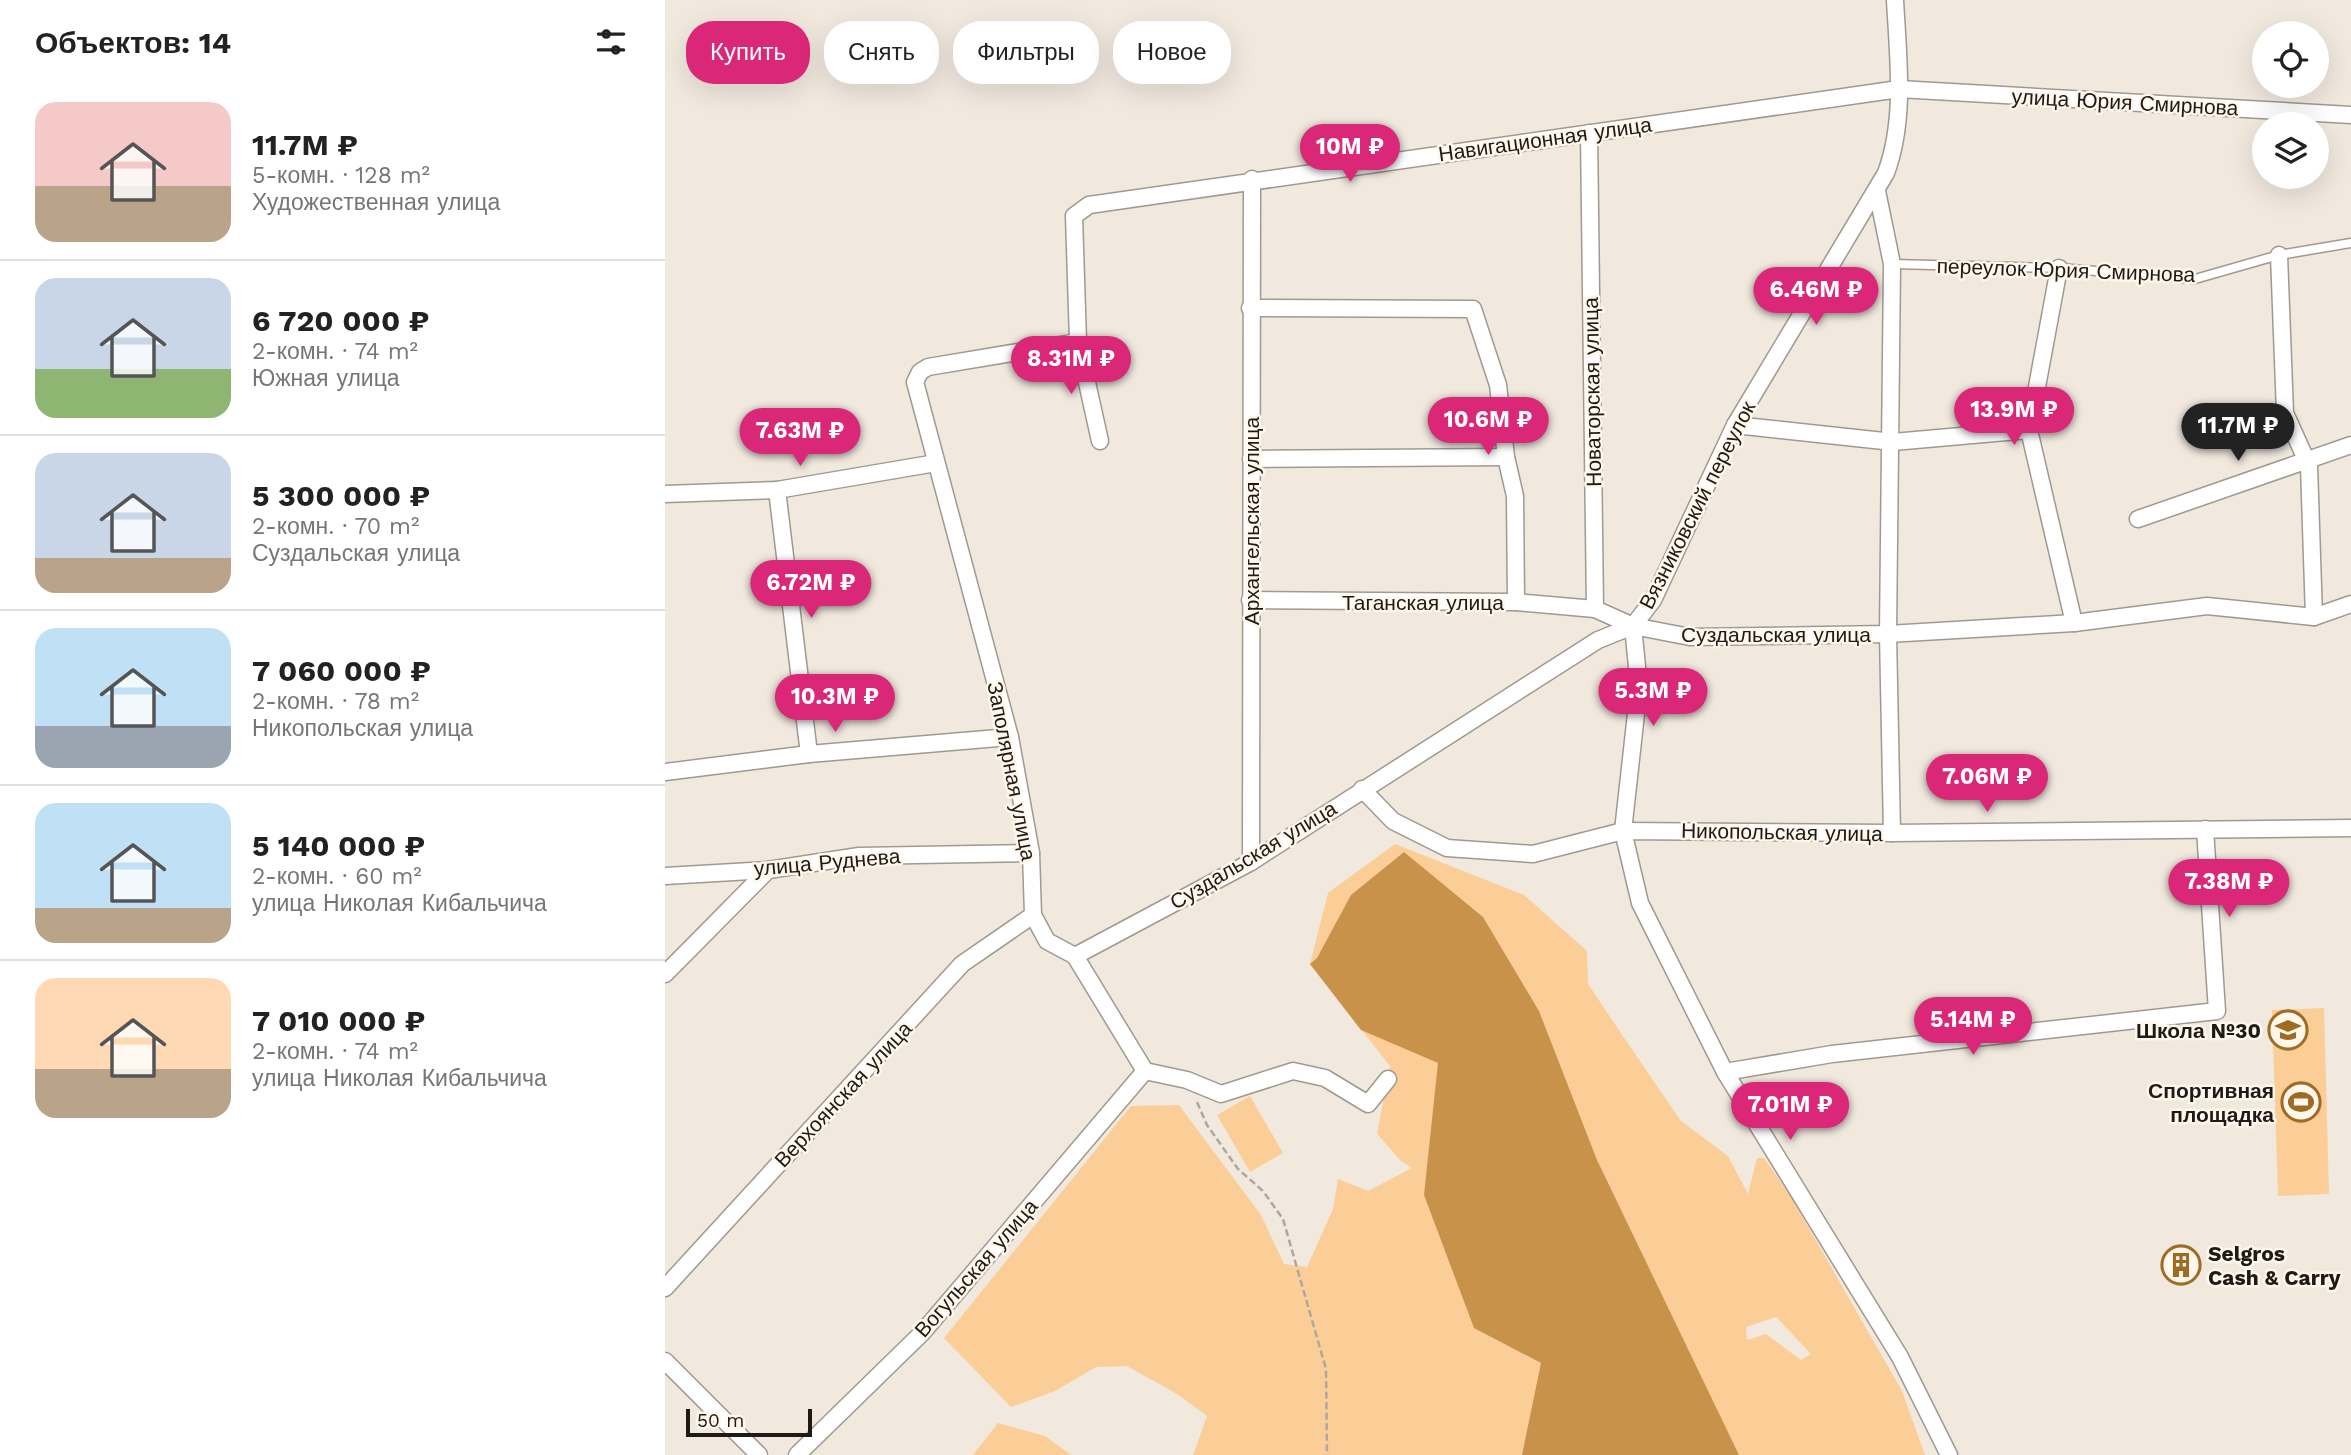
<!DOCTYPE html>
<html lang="ru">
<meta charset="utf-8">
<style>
:root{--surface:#fff;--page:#f2f2f2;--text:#222;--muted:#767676;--line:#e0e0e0;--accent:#db2777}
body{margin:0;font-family:"Work Sans",sans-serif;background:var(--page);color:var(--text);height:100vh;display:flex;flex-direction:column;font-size:26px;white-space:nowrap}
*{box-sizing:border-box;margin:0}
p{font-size:23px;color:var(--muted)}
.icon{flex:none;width:38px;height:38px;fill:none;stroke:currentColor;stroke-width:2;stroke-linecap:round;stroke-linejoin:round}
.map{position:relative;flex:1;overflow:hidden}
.side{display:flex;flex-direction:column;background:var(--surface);width:665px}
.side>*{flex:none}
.top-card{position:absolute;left:21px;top:21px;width:665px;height:63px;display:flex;gap:14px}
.buttons{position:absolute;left:1587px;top:21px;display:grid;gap:14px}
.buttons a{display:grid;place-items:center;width:77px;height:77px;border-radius:50%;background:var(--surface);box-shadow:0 7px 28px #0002;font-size:35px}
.scale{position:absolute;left:21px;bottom:18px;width:126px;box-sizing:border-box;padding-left:7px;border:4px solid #1d1a17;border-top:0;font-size:19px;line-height:24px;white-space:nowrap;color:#1d1a17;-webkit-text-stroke:5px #fff6ec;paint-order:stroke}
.price{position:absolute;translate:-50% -60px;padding:0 16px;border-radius:24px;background:var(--accent);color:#fff;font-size:23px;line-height:46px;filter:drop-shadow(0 2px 4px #0008)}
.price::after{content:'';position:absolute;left:50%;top:42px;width:21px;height:16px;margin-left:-10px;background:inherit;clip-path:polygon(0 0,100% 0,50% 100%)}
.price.selected{background:#222;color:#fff}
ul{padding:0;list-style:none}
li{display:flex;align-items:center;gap:21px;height:175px;padding:0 35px}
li+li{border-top:2px solid var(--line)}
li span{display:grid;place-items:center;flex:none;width:196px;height:140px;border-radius:21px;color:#555}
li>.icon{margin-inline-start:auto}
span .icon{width:84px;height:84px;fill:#fffc;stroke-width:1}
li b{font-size:30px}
h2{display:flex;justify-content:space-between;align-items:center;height:84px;padding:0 35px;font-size:30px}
.chip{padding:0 24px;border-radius:28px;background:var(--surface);box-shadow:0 7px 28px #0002;font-size:24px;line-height:63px}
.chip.selected{background:var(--accent);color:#fff}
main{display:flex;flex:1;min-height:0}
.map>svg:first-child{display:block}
.green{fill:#fcce97;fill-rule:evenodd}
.water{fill:#c9924b}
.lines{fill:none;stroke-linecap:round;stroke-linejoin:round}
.lane-casing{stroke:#a1998f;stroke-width:11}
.street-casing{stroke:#a1998f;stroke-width:19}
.path{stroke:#aea7a0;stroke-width:2.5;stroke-dasharray:7 3.5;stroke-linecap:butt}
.lane{stroke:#fff;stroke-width:8}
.street{stroke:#fff;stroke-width:16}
.labels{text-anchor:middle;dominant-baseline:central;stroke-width:5;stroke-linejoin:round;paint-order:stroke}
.street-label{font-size:21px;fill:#1d1a17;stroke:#fff6ec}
.poi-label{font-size:21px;font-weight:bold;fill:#1d1a17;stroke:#fff6ec;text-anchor:end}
</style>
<main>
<section class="side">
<h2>Объектов: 14<svg class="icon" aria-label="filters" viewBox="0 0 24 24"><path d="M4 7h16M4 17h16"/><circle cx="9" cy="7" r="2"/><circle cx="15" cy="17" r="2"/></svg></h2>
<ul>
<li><span style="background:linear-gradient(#f6c9c9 60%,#b9a48a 0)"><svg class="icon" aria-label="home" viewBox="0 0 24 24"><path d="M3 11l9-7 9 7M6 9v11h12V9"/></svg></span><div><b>11.7M ₽</b><p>5-комн. · 128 m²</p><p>Художественная улица</p></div></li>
<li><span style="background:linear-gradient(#c9d6e8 65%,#8fb573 0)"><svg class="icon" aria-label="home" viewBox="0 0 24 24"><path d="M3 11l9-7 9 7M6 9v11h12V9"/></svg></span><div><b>6 720 000 ₽</b><p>2-комн. · 74 m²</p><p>Южная улица</p></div></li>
<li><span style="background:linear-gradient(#c9d6e8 75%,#b9a48a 0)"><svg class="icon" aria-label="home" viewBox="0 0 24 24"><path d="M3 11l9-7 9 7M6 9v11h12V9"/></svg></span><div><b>5 300 000 ₽</b><p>2-комн. · 70 m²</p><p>Суздальская улица</p></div></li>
<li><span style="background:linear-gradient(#bfe0f5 70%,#9aa5b1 0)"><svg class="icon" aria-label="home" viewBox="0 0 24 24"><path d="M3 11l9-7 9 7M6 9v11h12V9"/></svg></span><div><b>7 060 000 ₽</b><p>2-комн. · 78 m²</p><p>Никопольская улица</p></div></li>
<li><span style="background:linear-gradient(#bfe0f5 75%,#b9a48a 0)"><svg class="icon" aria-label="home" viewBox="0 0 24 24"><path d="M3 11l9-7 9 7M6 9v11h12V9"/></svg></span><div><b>5 140 000 ₽</b><p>2-комн. · 60 m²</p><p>улица Николая Кибальчича</p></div></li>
<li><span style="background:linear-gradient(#ffd9b3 65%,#b9a48a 0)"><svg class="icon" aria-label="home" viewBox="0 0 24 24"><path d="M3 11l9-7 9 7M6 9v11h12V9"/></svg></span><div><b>7 010 000 ₽</b><p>2-комн. · 74 m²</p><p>улица Николая Кибальчича</p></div></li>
</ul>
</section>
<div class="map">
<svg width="1686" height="1455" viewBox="0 0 1686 1455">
<rect width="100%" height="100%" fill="#f1e8de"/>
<g class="green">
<path d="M 730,844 L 859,895 L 922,951 L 923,984 L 966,1048 L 1016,1121 L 1063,1156 L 1083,1194 L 1092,1158 L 1099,1158 L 1126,1197 L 1237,1391 L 1260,1455 L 528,1455 L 542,1416 L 512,1394 L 462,1366 L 431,1367 L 390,1391 L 346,1407 L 279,1338 L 466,1106 L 514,1105 L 596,1215 L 619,1264 L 642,1267 L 668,1209 L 673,1179 L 703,1191 L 747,1168 L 736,1161 L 712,1134 L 725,1066 L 645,964 L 663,893 ZM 1111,1317 L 1146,1354 L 1136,1360 L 1101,1334 L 1082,1340 L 1081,1327 Z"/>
<path d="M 1659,1008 L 1664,1194 L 1613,1196 L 1607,1010 Z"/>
<path d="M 585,1096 L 618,1153 L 585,1172 L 552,1115 Z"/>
<path d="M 333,1423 L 380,1436 L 406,1455 L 308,1455 Z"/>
</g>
<path class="water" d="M 739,852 L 818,917 L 874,1011 L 932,1160 L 1074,1455 L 857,1455 L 876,1363 L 809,1328 L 759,1195 L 773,1063 L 696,1030 L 645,964 L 652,958 L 686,895 Z"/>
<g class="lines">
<g class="lane-casing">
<path id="lane" d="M 1227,264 L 1394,268 L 1530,279 L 1614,255 L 1686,243"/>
</g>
<g class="street-casing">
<g id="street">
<path d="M 924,133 L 930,609 L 968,626"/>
<path d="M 1212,191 L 1227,264 L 1223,634 L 1227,833"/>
<path d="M 1614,255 L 1620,413 L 1644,466 L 1649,617"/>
<path d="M 1394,268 L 1364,430 L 1409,623"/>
<path d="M 585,308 L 808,309 L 833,385 L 841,457 L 850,496 L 851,602"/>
<path d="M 413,342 L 435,441"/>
<path d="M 1070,425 L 1228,442 L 1364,430"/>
<path d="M 586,459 L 841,457"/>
<path d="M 112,490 L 144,754"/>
<path d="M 0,494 L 112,490 L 271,463"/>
<path d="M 1473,519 L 1686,445"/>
<path d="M 585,600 L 851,602 L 930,609"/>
<path d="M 968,626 L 974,687 L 958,831 L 975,903 L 1060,1072 L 1235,1357 L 1284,1455"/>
<path d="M 968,626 L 988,600 L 1070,425 L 1221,173 C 1241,119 1233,57 1230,0"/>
<path d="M 0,772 L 144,754 L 345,737"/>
<path d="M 697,789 L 728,821 L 782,848 L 868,854 L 958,831 L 1227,833 L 1686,828"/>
<path d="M 586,862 L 587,179"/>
<path d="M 0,876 L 103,870 L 194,856 L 366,853"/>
<path d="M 410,956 L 586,862 L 933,640 L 968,626 L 1025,637 L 1223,634 L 1409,623 L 1542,606 L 1649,617 L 1686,604"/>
<path d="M 0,974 L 103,870"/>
<path d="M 1060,1072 L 1167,1054 L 1552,1011 L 1540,829"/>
<path d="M 723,1079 L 703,1104 L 660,1078 L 628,1071 L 556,1094 L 522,1080 L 480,1071 L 410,956 L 382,941 L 368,915 L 366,853 L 345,737 L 250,382 L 255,372 L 263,367 L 413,342 L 409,216 L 424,205 L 1234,89 L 1686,115"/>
<path d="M 0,1288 L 297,964 L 368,915"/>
<path d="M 0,1361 L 94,1455"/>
<path d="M 132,1455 L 257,1333 L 480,1071"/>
</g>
</g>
<path class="path" d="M 532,1102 L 542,1125 L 573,1169 L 598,1191 L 618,1219 L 661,1369 L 662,1455"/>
<use href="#lane" class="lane"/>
<use href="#street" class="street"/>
</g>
<defs>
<g id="school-ring" transform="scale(2.0125)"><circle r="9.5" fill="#fff6ec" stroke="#9f6b22" stroke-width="1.5"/><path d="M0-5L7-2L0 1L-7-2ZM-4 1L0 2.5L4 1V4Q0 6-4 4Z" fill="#9f6b22"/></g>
<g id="stadium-ring" transform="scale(2.0125)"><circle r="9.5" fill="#fff6ec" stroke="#9f6b22" stroke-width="1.5"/><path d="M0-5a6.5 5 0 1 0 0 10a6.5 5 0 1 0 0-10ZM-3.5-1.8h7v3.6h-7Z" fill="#9f6b22"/></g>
<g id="building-ring" transform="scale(2.0125)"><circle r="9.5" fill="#fff6ec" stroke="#9f6b22" stroke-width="1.5"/><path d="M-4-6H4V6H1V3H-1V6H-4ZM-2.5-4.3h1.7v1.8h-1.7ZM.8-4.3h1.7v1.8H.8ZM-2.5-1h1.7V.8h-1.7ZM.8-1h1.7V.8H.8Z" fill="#9f6b22"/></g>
</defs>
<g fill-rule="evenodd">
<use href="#school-ring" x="1623" y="1030"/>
<use href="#stadium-ring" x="1636" y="1102"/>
<use href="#building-ring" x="1516" y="1265"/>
</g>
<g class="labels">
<g class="street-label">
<text transform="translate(1460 102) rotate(3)">улица Юрия Смирнова</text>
<text transform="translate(880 139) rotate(-8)">Навигационная улица</text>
<text transform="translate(1401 270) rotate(2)">переулок Юрия Смирнова</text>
<text transform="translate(927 392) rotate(-91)">Новаторская улица</text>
<text transform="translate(1032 505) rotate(-63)">Вязниковский переулок</text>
<text transform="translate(586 521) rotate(-90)">Архангельская улица</text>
<text x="758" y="602">Таганская улица</text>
<text x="1111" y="634">Суздальская улица</text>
<text transform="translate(347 771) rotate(79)">Заполярная улица</text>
<text transform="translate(1117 832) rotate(1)">Никопольская улица</text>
<text transform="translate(588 855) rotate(-31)">Суздальская улица</text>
<text transform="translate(162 862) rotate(-5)">улица Руднева</text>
<text transform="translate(178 1094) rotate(-47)">Верхоянская улица</text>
<text transform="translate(311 1268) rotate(-49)">Вогульская улица</text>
</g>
<g class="poi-label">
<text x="1596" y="1030">Школа №30</text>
<text x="1609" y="1090">Спортивная<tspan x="1609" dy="24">площадка</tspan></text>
<text x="1543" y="1253" text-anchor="start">Selgros<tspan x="1543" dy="24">Cash &amp; Carry</tspan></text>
</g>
</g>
</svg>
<div class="buttons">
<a><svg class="icon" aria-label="locate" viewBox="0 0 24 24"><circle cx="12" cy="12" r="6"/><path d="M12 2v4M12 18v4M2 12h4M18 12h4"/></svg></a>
<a><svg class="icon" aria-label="layers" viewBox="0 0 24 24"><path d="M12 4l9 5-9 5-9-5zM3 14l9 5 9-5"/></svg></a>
</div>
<div class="scale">50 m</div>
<b class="price" style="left:685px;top:184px">10M ₽</b>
<b class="price" style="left:1151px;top:327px">6.46M ₽</b>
<b class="price" style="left:406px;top:396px">8.31M ₽</b>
<b class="price" style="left:1349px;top:447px">13.9M ₽</b>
<b class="price" style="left:823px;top:457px">10.6M ₽</b>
<b class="price selected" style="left:1573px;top:463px">11.7M ₽</b>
<b class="price" style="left:135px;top:468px">7.63M ₽</b>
<b class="price" style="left:146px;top:620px">6.72M ₽</b>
<b class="price" style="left:988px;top:728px">5.3M ₽</b>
<b class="price" style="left:170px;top:734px">10.3M ₽</b>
<b class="price" style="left:1322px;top:814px">7.06M ₽</b>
<b class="price" style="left:1564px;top:919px">7.38M ₽</b>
<b class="price" style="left:1308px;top:1057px">5.14M ₽</b>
<b class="price" style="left:1125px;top:1142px">7.01M ₽</b>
<div class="top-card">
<a class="chip selected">Купить</a>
<a class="chip">Снять</a>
<a class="chip">Фильтры</a>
<a class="chip">Новое</a>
</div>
</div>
</main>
